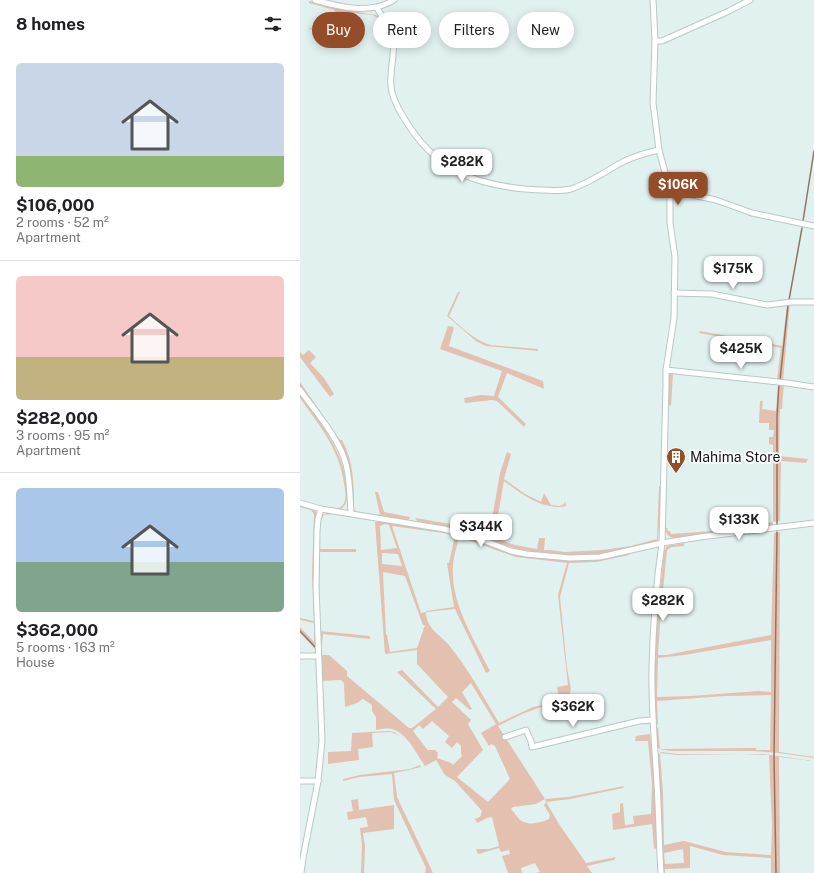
<!DOCTYPE html>
<meta charset="utf-8">
<style>
:root{--surface:#fff;--page:#f2f2f2;--text:#202124;--muted:#757577;--line:#e0e0e0;--accent:#944d28}
body{margin:0;font-family:"Public Sans",sans-serif;background:var(--page);color:var(--text);height:100vh;display:flex;flex-direction:column;font-size:15px;white-space:nowrap}
*{box-sizing:border-box;margin:0}
p{font-size:13px;color:var(--muted)}
.icon{flex:none;width:22px;height:22px;fill:none;stroke:currentColor;stroke-width:2;stroke-linecap:round;stroke-linejoin:round}
.map{position:relative;flex:1;overflow:hidden}
.panel{display:flex;flex-direction:column;background:var(--surface);width:300px}
.panel>*{flex:none}
.banner{position:absolute;left:12px;top:12px;width:380px;height:36px;display:flex;gap:8px}
.price{position:absolute;translate:-50% -34px;padding:0 9px;border-radius:8px;background:#fff;color:#222;font-size:13px;line-height:26px;filter:drop-shadow(0 1px 2px #0008)}
.price::after{content:'';position:absolute;left:50%;top:24px;width:12px;height:9px;margin-left:-6px;background:inherit;clip-path:polygon(0 0,100% 0,50% 100%)}
.price.selected{background:var(--accent);color:#fff}
ul{padding:0;list-style:none}
li{display:grid;align-content:center;gap:8px;height:212px;padding:0 16px}
li+li{border-top:1px solid var(--line)}
li span{display:grid;place-items:center;height:124px;border-radius:6px;color:#555}
li>.icon{margin-inline-start:auto}
span .icon{width:72px;height:72px;fill:#fffc;stroke-width:1}
li b{font-size:17px}
h2{display:flex;justify-content:space-between;align-items:center;height:48px;padding:0 16px;font-size:17px}
.pill{padding:0 14px;border-radius:18px;background:var(--surface);box-shadow:0 2px 10px #0003;font-size:14px;line-height:36px}
.pill.selected{background:var(--accent);color:#fff}
main{display:flex;flex:1;min-height:0}
.map>svg:first-child{display:block}
.green{fill:#e3c0af;fill-rule:evenodd}
.lines{fill:none;stroke-linecap:round;stroke-linejoin:round}
.stream{stroke:#967463;stroke-width:1.5}
.minor-casing{stroke:#b8c8c7;stroke-width:7}
.minor{stroke:#fff;stroke-width:5}
.labels{text-anchor:middle;dominant-baseline:central;stroke-width:3.5;stroke-linejoin:round;paint-order:stroke}
.poi-label{font-size:14px;fill:#151b1a;stroke:#fff;text-anchor:start}
</style>
<main>
<section class="panel">
<h2>8 homes<svg class="icon" aria-label="filters" viewBox="0 0 24 24"><path d="M4 7h16M4 17h16"/><circle cx="9" cy="7" r="2"/><circle cx="15" cy="17" r="2"/></svg></h2>
<ul>
<li><span style="background:linear-gradient(#c9d6e8 75%,#8fb573 0)"><svg class="icon" aria-label="home" viewBox="0 0 24 24"><path d="M3 11l9-7 9 7M6 9v11h12V9"/></svg></span><div><b>$106,000</b><p>2 rooms · 52 m²</p><p>Apartment</p></div></li>
<li><span style="background:linear-gradient(#f6c9c9 65%,#c2b280 0)"><svg class="icon" aria-label="home" viewBox="0 0 24 24"><path d="M3 11l9-7 9 7M6 9v11h12V9"/></svg></span><div><b>$282,000</b><p>3 rooms · 95 m²</p><p>Apartment</p></div></li>
<li><span style="background:linear-gradient(#a9c7e8 60%,#7fa58c 0)"><svg class="icon" aria-label="home" viewBox="0 0 24 24"><path d="M3 11l9-7 9 7M6 9v11h12V9"/></svg></span><div><b>$362,000</b><p>5 rooms · 163 m²</p><p>House</p></div></li>
</ul>
</section>
<div class="map">
<svg width="514" height="873" viewBox="0 0 514 873">
<rect width="100%" height="100%" fill="#e1f1f0"/>
<g class="green">
<path d="M 9,1 L 39,9 L 76,15 L 83,19 L 86,24 L 84,24 L 79,19 L 73,15 L 40,12 L 20,26 L 9,30 L 9,29 L 18,25 L 34,13 L 35,10 L 9,3 Z"/>
<path d="M 158,292 L 160,292 L 149,316 C 161,327 174,340 190,345 L 238,349 L 238,351 L 186,346 L 176,341 L 147,316 Z"/>
<path d="M 490,303 L 483,381 L 484,382 L 482,409 L 480,409 L 479,456 L 508,459 L 506,463 L 481,461 L 480,521 L 473,522 L 473,525 L 374,538 C 367,537 365,532 365,525 L 366,528 L 367,528 L 368,531 L 370,531 L 371,534 L 412,531 L 473,522 L 473,445 L 469,444 L 469,437 L 473,437 L 474,430 L 469,430 L 469,423 L 459,423 L 460,401 L 463,401 L 462,409 L 476,411 L 478,384 L 373,374 L 371,406 L 369,405 L 368,402 L 369,369 L 477,380 L 481,348 L 399,333 L 400,331 L 482,346 L 487,304 Z"/>
<path d="M 148,326 L 154,327 L 149,346 L 243,381 L 244,389 L 207,373 L 198,397 L 226,424 L 224,427 L 197,401 L 192,400 L 165,403 L 164,398 L 181,395 L 194,396 L 202,371 L 140,349 Z"/>
<path d="M 9,350 L 16,357 L 10,363 L 24,378 L 34,394 L 30,397 L 0,357 L 0,352 L 3,355 Z"/>
<path d="M 0,382 L 40,440 L 42,440 C 54,462 54,485 54,509 L 57,512 L 80,515 L 75,492 L 78,492 L 84,512 L 110,517 L 108,521 L 55,512 L 53,508 C 52,492 52,474 47,459 C 40,437 14,406 0,387 Z"/>
<path d="M 0,394 C 20,423 45,452 47,490 C 47,497 48,504 41,509 L 35,509 C 46,507 46,499 45,490 C 41,451 22,429 0,398 Z"/>
<path d="M 207,452 L 211,454 L 204,479 L 225,494 L 241,502 L 244,493 L 251,505 L 260,506 L 264,504 L 265,501 L 266,506 C 244,511 221,494 204,481 L 194,538 L 215,545 L 237,549 L 239,538 L 245,538 L 244,550 L 249,550 L 265,552 L 302,550 L 331,546 L 357,539 L 359,486 L 361,488 L 358,539 L 356,542 L 302,554 L 263,556 L 217,549 L 157,529 L 117,521 L 115,518 L 156,525 L 189,536 L 200,473 Z"/>
<path d="M 0,505 L 14,509 L 17,514 L 16,650 L 0,633 L 0,627 L 14,642 L 14,623 L 0,620 L 0,618 L 14,621 L 12,574 L 14,514 L 11,510 L 0,507 Z"/>
<path d="M 29,512 L 33,512 L 33,514 L 24,515 L 20,522 L 20,548 L 21,549 L 56,549 L 56,552 L 20,552 L 19,598 L 20,631 L 70,636 L 70,639 L 23,634 L 22,645 L 20,645 C 18,603 14,557 20,516 Z"/>
<path d="M 81,521 L 143,531 L 226,556 L 252,559 L 289,560 L 329,553 L 329,555 L 296,562 L 269,563 L 260,597 L 267,668 L 271,689 L 269,696 L 267,699 L 254,704 L 241,707 L 222,714 L 198,726 L 245,799 L 269,797 L 324,786 L 323,788 L 270,799 L 246,802 L 259,824 L 286,863 L 316,857 L 314,860 L 287,866 L 292,873 L 235,873 L 240,872 L 235,863 L 221,868 L 222,873 L 208,873 L 202,856 L 210,854 L 209,850 L 201,852 L 199,848 L 178,854 L 176,849 L 189,849 L 199,846 L 192,817 L 187,818 L 177,823 L 175,819 L 180,817 L 182,811 L 155,781 L 145,775 L 136,760 L 125,766 C 116,753 107,733 92,729 C 87,728 81,729 76,730 L 76,717 L 72,711 L 72,705 L 63,699 L 57,703 L 45,707 L 44,683 L 41,680 L 22,681 L 20,650 L 21,650 L 22,655 L 29,655 L 47,671 L 47,676 L 109,728 L 112,728 L 136,709 L 97,672 L 102,670 L 138,707 L 148,697 L 117,664 L 117,650 L 85,654 L 75,522 ZM 85,524 L 89,525 L 97,548 L 81,550 L 80,526 ZM 92,526 L 143,533 L 155,536 L 149,563 L 147,563 L 154,607 L 126,611 L 126,612 L 121,613 ZM 159,537 L 216,557 L 267,563 L 258,595 L 268,685 L 257,687 L 260,700 L 254,703 L 233,707 L 199,723 C 183,696 168,668 148,644 C 139,634 126,628 126,612 L 155,609 L 186,673 L 190,671 C 173,637 150,603 153,564 C 154,555 157,546 159,537 ZM 82,553 L 98,554 L 102,566 L 82,564 ZM 83,572 L 105,576 L 123,625 L 125,625 L 117,648 L 90,652 L 87,635 L 86,635 ZM 171,683 L 196,724 L 181,733 L 189,746 L 191,744 L 195,746 L 210,779 L 188,802 L 157,777 L 183,750 L 168,724 L 171,720 L 152,702 L 156,698 L 170,710 L 172,709 L 162,692 ZM 132,721 L 149,736 L 145,742 L 152,748 L 157,742 L 161,746 L 161,753 L 162,756 L 153,765 L 151,763 L 137,758 L 138,753 L 135,750 L 128,750 L 126,748 L 113,731 L 119,725 L 123,729 ZM 245,799 L 246,802 L 244,805 L 250,815 L 249,819 C 240,823 228,826 220,820 C 217,817 214,812 211,809 L 213,807 L 236,804 Z"/>
<path d="M 480,532 L 479,752 L 514,757 L 514,758 L 479,753 L 453,751 L 372,751 C 353,749 357,748 356,730 L 357,728 L 358,727 L 360,749 L 456,748 L 456,750 L 470,750 L 471,695 L 424,696 L 357,701 L 358,725 L 356,723 L 354,689 L 355,639 L 364,551 L 367,546 L 384,543 L 384,546 L 372,547 L 367,550 L 361,610 L 358,655 L 366,655 L 471,635 L 474,533 ZM 471,640 L 471,692 L 458,691 L 392,696 L 357,697 L 358,658 L 384,655 Z"/>
<path d="M 89,731 L 94,732 L 100,736 L 91,732 L 72,733 L 73,747 L 58,749 L 59,760 L 28,764 L 28,752 L 51,751 L 52,733 Z"/>
<path d="M 350,734 L 355,789 L 357,848 L 354,849 L 352,824 L 313,830 L 312,814 L 320,812 L 320,804 L 323,803 L 325,825 L 334,824 L 333,816 L 351,814 L 352,784 L 348,741 L 335,741 L 336,736 Z"/>
<path d="M 361,752 L 377,754 L 463,754 L 514,761 L 479,757 L 480,873 L 471,873 L 471,858 L 423,855 L 390,846 L 390,868 L 365,869 L 365,873 L 363,873 L 358,755 ZM 360,753 L 377,755 L 440,754 L 469,755 L 472,827 L 471,855 L 426,852 L 384,841 L 364,845 L 363,793 ZM 383,849 L 384,863 L 365,864 L 364,853 Z"/>
<path d="M 120,765 L 121,767 L 109,770 L 94,773 L 97,797 L 133,873 L 125,873 L 126,868 L 94,800 L 92,774 L 59,777 L 43,781 L 43,779 L 60,775 L 110,769 Z"/>
<path d="M 58,799 L 59,810 L 94,805 L 94,829 L 63,833 L 65,846 L 64,873 L 61,873 L 62,845 L 60,828 L 68,827 L 66,817 L 48,820 L 47,812 L 53,811 L 51,800 Z"/>
</g>
<g class="lines">
<g class="stream">
<path d="M 503,221 L 514,151"/>
<path d="M 489,300 L 502,228"/>
<path d="M 480,380 L 488,305"/>
<path d="M 477,524 L 477,416 L 479,384"/>
<path d="M 0,631 L 15,647"/>
<path d="M 476,873 L 474,756 L 477,532"/>
</g>
<g class="minor-casing">
<g id="minor">
<path d="M 15,0 C 40,7 70,15 94,0"/>
<path d="M 353,0 L 355,41 L 353,103 L 359,150 L 370,191 L 370,223 L 375,257 L 374,318 L 366,370 L 366,386 L 362,543 C 356,584 353,626 352,667 C 351,706 355,746 357,785 C 359,814 359,844 361,873"/>
<path d="M 77,8 C 83,18 90,28 93,40 C 95,53 91,64 91,77 C 90,86 92,95 96,103 C 100,113 106,121 111,129 C 141,172 175,184 225,189 C 238,190 258,192 271,189 C 287,184 302,174 317,165 C 329,158 345,153 359,150"/>
<path d="M 355,41 L 362,41 L 429,11 L 450,0"/>
<path d="M 370,191 L 388,194 L 416,200 L 452,213 L 514,226"/>
<path d="M 374,293 L 412,294 L 467,305 L 492,302 L 514,302"/>
<path d="M 366,370 L 487,383 L 514,387"/>
<path d="M 0,390 C 15,411 39,438 46,464 C 50,480 50,497 51,513"/>
<path d="M 0,503 L 21,509 L 144,529 L 175,537 L 211,551 L 226,554 L 270,558 L 300,557 L 362,543 L 400,537 L 514,523"/>
<path d="M 0,656 L 18,656"/>
<path d="M 205,737 L 226,730 L 231,741 L 232,747 L 339,721 L 353,720"/>
<path d="M 0,781 L 18,781"/>
<path d="M 1,873 L 3,858 L 18,781 L 22,741 L 16,586 L 17,531 L 18,519 L 21,509"/>
</g>
</g>
<use href="#minor" class="minor"/>
</g>
<defs>
<g id="building-pin" transform="scale(1)"><path d="M0 17L-7.5 6A9.5 9.5 0 1 1 7.5 6Z" fill="#944d28" stroke="#fff"/><path d="M-4-6H4V6H1V3H-1V6H-4ZM-2.5-4.3h1.7v1.8h-1.7ZM.8-4.3h1.7v1.8H.8ZM-2.5-1h1.7V.8h-1.7ZM.8-1h1.7V.8H.8Z" fill="#fff"/></g>
</defs>
<g fill-rule="evenodd">
<use href="#building-pin" x="376" y="457"/>
</g>
<g class="labels">
<g class="poi-label">
<text x="390" y="457">Mahima Store</text>
</g>
</g>
</svg>
<b class="price" style="left:162px;top:183px">$282K</b>
<b class="price selected" style="left:378px;top:206px">$106K</b>
<b class="price" style="left:433px;top:290px">$175K</b>
<b class="price" style="left:441px;top:370px">$425K</b>
<b class="price" style="left:439px;top:541px">$133K</b>
<b class="price" style="left:181px;top:548px">$344K</b>
<b class="price" style="left:363px;top:622px">$282K</b>
<b class="price" style="left:273px;top:728px">$362K</b>
<div class="banner">
<a class="pill selected">Buy</a>
<a class="pill">Rent</a>
<a class="pill">Filters</a>
<a class="pill">New</a>
</div>
</div>
</main>
